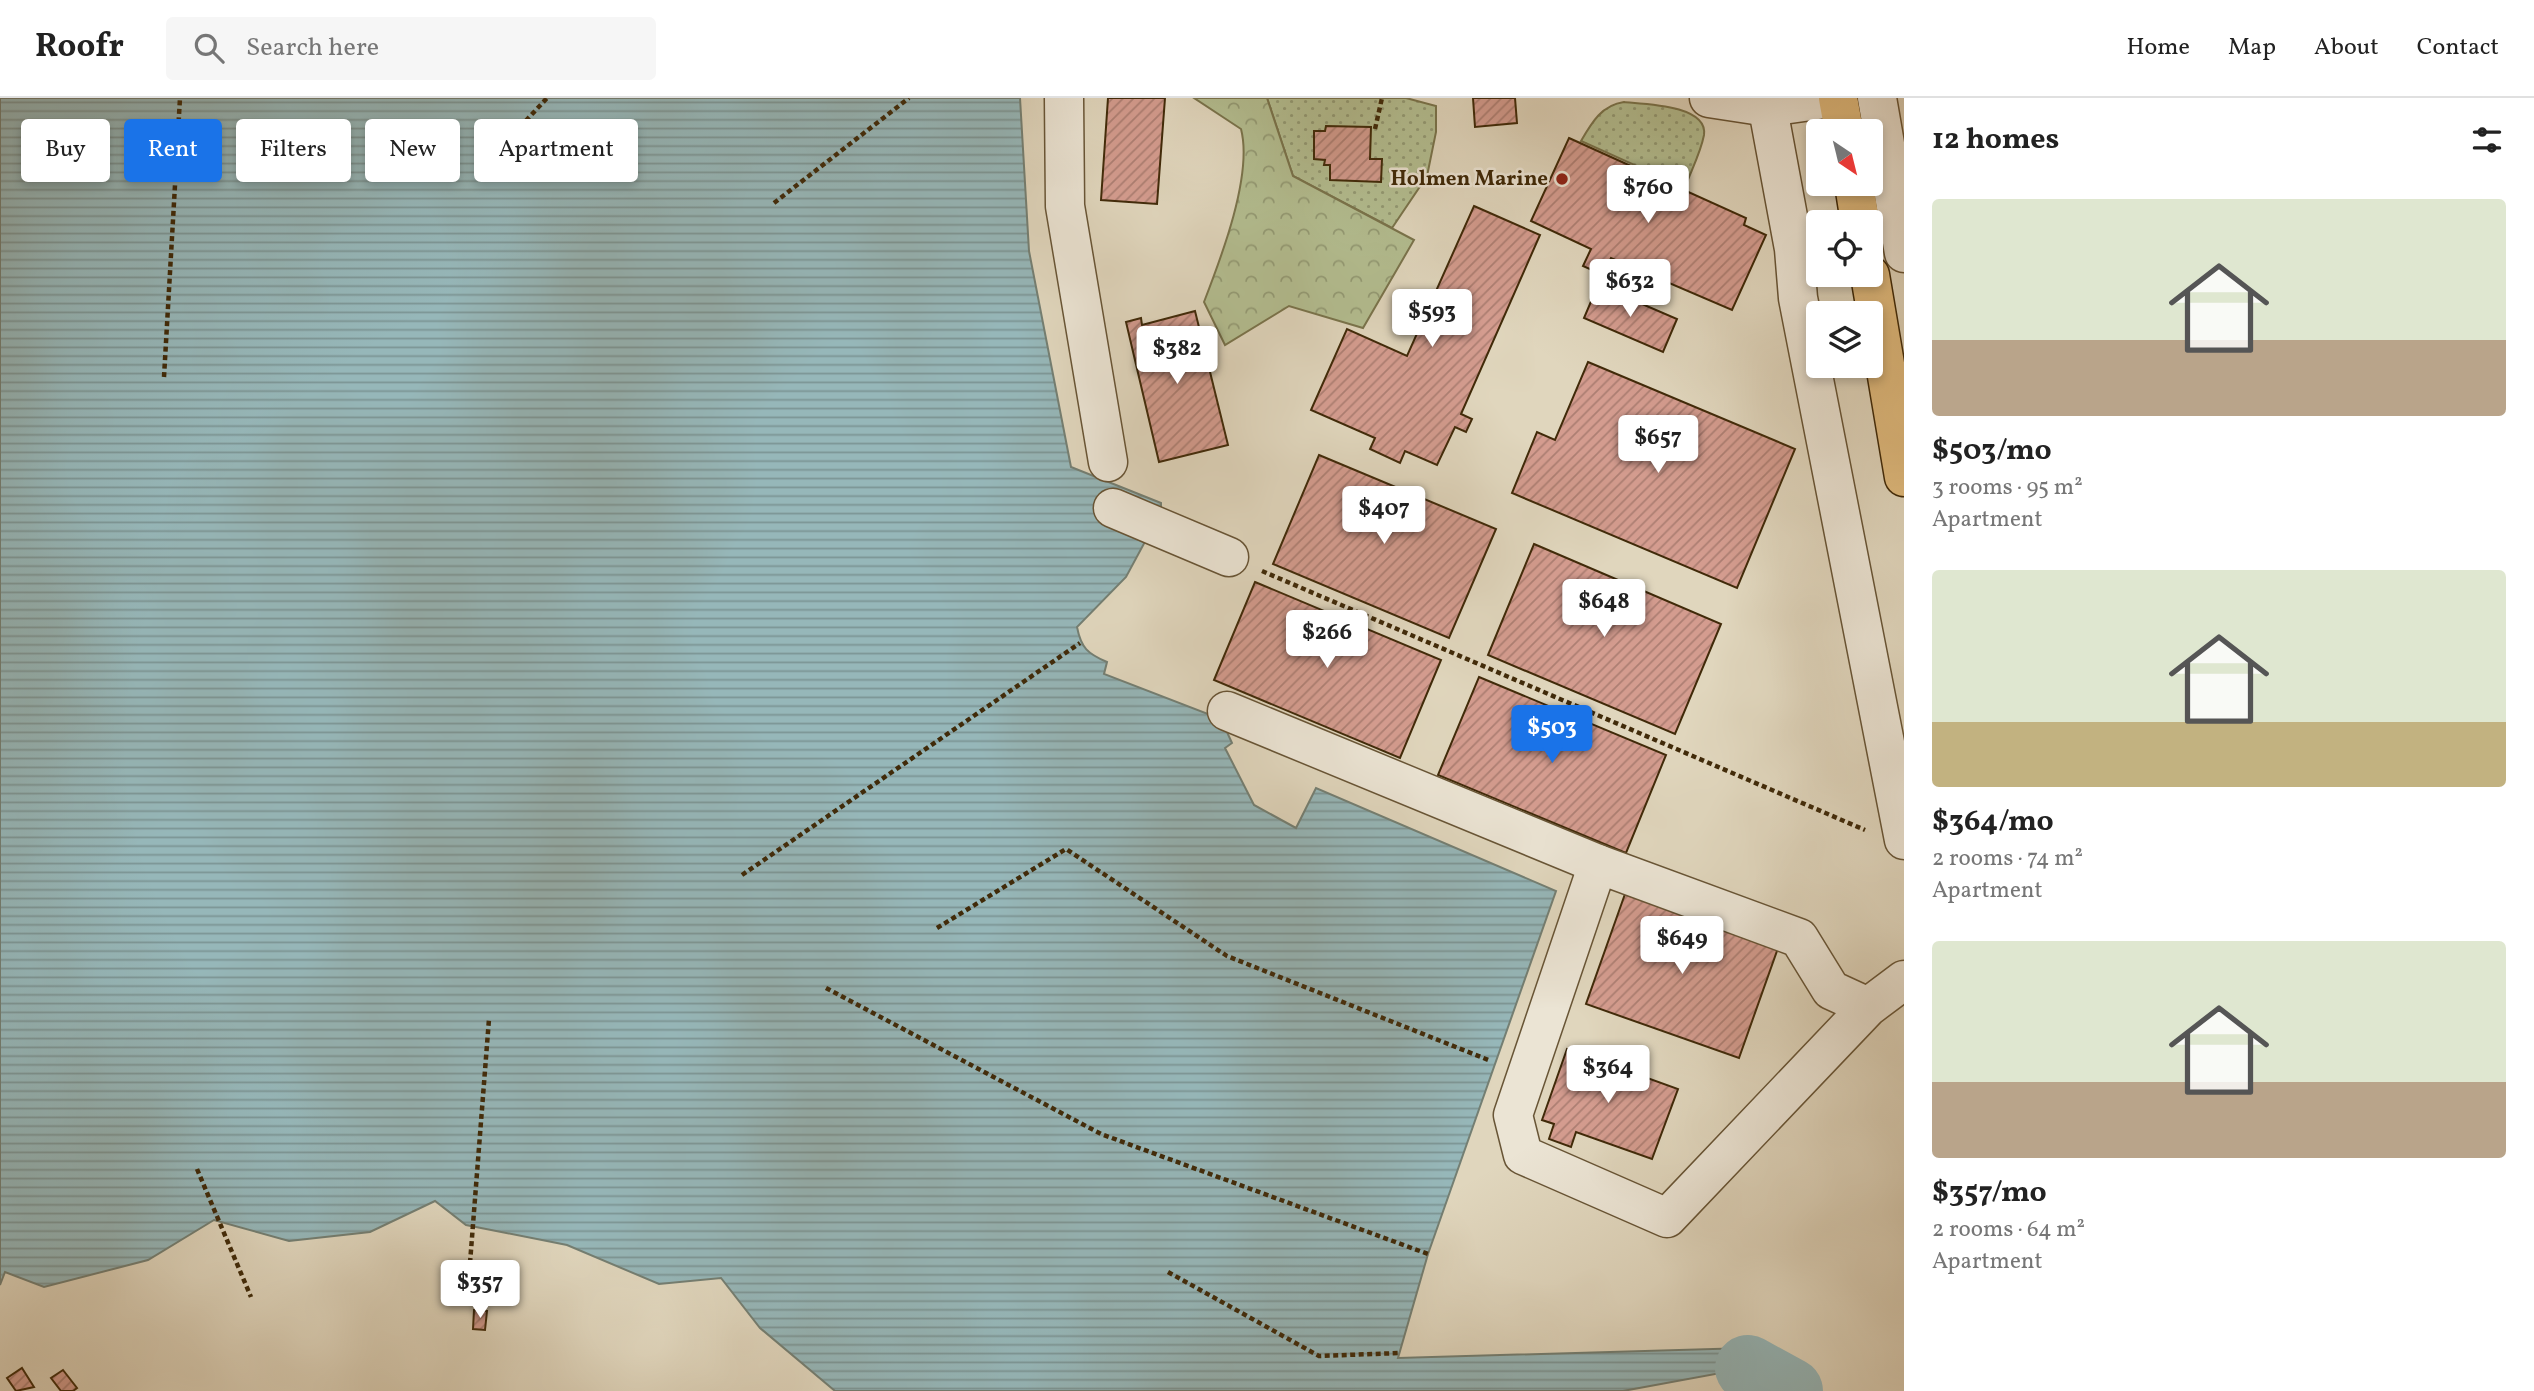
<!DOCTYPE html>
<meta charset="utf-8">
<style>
:root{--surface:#fff;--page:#f6f6f6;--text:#222;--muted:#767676;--line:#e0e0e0;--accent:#1a73e8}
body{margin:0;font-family:Vollkorn,serif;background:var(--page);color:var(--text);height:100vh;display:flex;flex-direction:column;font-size:26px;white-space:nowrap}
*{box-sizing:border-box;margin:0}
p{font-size:23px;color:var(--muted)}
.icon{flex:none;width:38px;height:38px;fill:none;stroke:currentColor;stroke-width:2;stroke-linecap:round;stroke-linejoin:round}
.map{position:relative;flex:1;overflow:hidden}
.side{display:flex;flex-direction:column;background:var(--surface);width:630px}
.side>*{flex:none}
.guide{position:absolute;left:21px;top:21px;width:665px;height:63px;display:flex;gap:14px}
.needle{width:46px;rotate:145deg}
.tools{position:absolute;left:1806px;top:21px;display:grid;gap:14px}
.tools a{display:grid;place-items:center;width:77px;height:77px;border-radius:7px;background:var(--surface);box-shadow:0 4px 10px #0003;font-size:35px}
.price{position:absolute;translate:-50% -60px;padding:0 16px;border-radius:7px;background:#fff;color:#222;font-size:23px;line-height:46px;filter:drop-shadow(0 2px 4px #0008)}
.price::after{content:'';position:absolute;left:50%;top:42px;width:21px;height:16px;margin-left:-10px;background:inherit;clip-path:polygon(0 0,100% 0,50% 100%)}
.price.on{background:var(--accent);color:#fff}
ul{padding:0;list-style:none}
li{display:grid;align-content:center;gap:14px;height:371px;padding:0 28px}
li span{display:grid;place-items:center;height:217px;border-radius:7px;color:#555}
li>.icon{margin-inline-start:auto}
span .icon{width:126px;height:126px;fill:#fffc;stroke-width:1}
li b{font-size:30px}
h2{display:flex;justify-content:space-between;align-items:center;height:84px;padding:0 28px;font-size:30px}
.pill{padding:0 24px;border-radius:7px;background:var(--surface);box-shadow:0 4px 10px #0003;font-size:24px;line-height:63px}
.pill.on{background:var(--accent);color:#fff}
header{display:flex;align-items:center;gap:42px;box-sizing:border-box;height:98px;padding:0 35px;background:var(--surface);border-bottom:2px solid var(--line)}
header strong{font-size:33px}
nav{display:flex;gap:38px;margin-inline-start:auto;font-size:24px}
.search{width:490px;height:63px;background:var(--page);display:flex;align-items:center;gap:18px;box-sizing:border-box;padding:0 24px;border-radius:7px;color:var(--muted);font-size:26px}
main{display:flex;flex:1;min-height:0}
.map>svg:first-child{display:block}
.grass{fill:url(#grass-dots);stroke:#7a744c;stroke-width:2}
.forest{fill:url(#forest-crowns);stroke:#7a744c;stroke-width:2}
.water{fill:url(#water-rules);stroke:#747f73;stroke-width:2}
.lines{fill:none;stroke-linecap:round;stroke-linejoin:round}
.river{stroke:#96b7b9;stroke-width:66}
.building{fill:url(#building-hatch);stroke:#402a09;stroke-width:2}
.minor-casing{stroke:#685536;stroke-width:41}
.major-casing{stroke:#402a09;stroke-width:41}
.path{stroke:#402a09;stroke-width:4.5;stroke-dasharray:5 3.5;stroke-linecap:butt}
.minor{stroke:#ebe4d4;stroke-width:38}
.major{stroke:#e0bb7e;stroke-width:38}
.poi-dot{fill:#8f2418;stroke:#ebe4d4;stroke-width:2.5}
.labels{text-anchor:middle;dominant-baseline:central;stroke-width:5;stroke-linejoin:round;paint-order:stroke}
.poi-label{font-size:21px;font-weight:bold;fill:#402a09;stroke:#ebe4d4;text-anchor:end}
</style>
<header>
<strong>Roofr</strong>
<div class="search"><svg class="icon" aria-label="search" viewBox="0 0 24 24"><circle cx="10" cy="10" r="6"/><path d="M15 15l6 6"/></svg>Search here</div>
<nav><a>Home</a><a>Map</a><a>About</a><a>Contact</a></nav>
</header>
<main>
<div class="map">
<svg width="1904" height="1293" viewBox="0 0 1904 1293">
<defs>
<pattern id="grass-dots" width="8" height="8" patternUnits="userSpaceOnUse" patternTransform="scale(1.75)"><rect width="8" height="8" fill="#b3bd90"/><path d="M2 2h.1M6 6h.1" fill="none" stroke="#939a74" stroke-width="1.8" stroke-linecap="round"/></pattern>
<pattern id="forest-crowns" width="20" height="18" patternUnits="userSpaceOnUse" patternTransform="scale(1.75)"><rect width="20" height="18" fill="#b3bd90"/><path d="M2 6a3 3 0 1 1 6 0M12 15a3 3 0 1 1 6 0" fill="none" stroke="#939a74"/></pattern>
<pattern id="water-rules" width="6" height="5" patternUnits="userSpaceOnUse" patternTransform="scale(1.75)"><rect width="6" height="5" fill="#96b7b9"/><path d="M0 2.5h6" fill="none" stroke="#7c9595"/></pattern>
<pattern id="building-hatch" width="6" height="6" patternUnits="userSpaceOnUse" patternTransform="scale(1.75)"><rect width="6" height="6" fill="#d49c8f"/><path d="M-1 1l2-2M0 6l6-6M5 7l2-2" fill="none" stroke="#ad7f73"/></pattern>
</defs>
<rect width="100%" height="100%" fill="#e0d6bd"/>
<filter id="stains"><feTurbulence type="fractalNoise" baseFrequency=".00286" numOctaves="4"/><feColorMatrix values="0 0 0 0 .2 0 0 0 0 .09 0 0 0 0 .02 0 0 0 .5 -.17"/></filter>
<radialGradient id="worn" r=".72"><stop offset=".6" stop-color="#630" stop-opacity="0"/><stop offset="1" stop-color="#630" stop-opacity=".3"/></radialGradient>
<g class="grass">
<path d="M 1267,0 L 1406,0 L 1436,8 L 1436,34 L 1427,78 L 1392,130 L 1293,78 Z"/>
<path d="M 1624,4 C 1644,6 1708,7 1704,37 C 1701,53 1693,69 1687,84 L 1654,69 L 1652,75 L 1581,43 C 1592,24 1602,7 1624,4 Z"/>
</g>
<path class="forest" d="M 1194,0 L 1267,0 L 1293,78 L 1414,142 L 1363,230 L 1289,208 L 1225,247 L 1204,204 C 1221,160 1253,77 1241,31 Z"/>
<path class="water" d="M 0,0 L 1020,0 L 1029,153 L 1071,369 L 1161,405 L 1161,414 L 1126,479 L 1077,529 C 1081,550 1088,556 1107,564 L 1104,576 L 1221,621 L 1232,645 L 1225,650 L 1254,707 L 1296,730 L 1316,690 L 1556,793 L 1428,1156 L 1398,1260 L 1747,1250 L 1748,1270 L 1623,1293 L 835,1293 L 760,1230 L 721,1180 L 659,1186 L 567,1147 L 466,1127 L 435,1103 L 370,1134 L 289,1143 L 214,1122 L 148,1162 L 44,1189 L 5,1174 L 0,1187 Z"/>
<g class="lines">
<path class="river" d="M 1748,1270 L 1790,1293"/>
</g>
<g class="building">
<path d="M 1108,0 L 1165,0 L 1157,106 L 1101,102 Z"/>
<path d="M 1473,0 L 1515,0 L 1517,25 L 1475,29 Z"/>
<path d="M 1326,28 L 1371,29 L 1370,61 L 1382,61 L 1381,84 L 1330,82 L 1330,67 L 1324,67 L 1325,62 L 1314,61 L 1314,33 L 1325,33 Z"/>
<path d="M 1569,40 L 1746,120 L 1744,127 L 1766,137 L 1732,212 L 1611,160 L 1603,177 L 1583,168 L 1591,151 L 1531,123 Z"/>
<path d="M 1474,108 L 1540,137 L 1461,316 L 1472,321 L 1466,334 L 1455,329 L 1437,367 L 1405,353 L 1400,365 L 1370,351 L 1375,340 L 1311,312 L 1347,231 L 1407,258 Z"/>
<path d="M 1598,187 L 1677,221 L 1663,254 L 1584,220 Z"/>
<path d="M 1195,213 L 1228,347 L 1159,364 L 1126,224 L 1141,220 L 1142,227 Z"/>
<path d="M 1588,264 L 1795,351 L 1737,490 L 1512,395 L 1537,334 L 1555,342 Z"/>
<path d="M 1319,357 L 1496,431 L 1449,540 L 1273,466 Z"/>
<path d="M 1534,446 L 1721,526 L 1675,636 L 1488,557 Z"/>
<path d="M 1255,484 L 1441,562 L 1400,660 L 1214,582 Z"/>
<path d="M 1479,579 L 1666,657 L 1626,755 L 1438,677 Z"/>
<path d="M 1625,796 L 1778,850 L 1739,960 L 1586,906 Z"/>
<path d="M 1567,951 L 1678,991 L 1652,1061 L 1576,1034 L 1571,1049 L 1549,1041 L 1554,1026 L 1542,1022 Z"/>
<path d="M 474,1212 L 487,1213 L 485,1232 L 473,1231 Z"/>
<path d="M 22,1270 L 34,1289 L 16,1293 L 7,1280 Z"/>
<path d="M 63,1272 L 77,1290 L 73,1293 L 61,1293 L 51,1280 Z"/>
</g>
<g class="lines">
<g class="minor-casing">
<g id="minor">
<path d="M 1064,0 L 1065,108 L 1108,364"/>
<path d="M 1709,0 L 1768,9 L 1832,0"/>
<path d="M 1766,0 L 1794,151 L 1798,200 L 1904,742"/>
<path d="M 1877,0 L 1904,155"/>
<path d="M 1113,410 L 1229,459"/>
<path d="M 1227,613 L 1598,766"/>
<path d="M 1868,909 L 1831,892 L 1799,840 L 1598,766 L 1513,1017 L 1523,1057 L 1667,1120 L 1868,909 L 1904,882"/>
</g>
</g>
<g class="major-casing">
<g id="major">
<path d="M 1838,0 L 1844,33"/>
<path d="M 1854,86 L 1860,124"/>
<path d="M 1870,177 L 1904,379"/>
</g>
</g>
<g class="path">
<path d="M 1375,31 L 1382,0"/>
<path d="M 497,54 L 547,0"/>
<path d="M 774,105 L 909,0"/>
<path d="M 164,279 L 180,0"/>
<path d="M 1262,473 L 1865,732"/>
<path d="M 742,777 L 1080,545"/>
<path d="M 937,830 L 1066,751 L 1227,858 L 1491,963"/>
<path d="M 826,890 L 1101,1036 L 1428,1156"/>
<path d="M 197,1071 L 251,1199"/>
<path d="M 470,1165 L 489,921"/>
<path d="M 1168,1174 L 1319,1258 L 1401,1255"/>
</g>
<use href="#minor" class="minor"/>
<use href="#major" class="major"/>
</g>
<circle class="poi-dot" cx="1562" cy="81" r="7"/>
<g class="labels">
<g class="poi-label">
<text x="1548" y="81">Holmen Marine</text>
</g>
</g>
<rect width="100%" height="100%" filter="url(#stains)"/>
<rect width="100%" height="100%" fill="url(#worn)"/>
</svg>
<div class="tools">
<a><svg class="needle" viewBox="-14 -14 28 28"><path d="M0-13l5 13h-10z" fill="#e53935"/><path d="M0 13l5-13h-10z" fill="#767676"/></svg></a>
<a><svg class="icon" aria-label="locate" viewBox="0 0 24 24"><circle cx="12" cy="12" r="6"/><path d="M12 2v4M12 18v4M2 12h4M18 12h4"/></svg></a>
<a><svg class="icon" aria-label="layers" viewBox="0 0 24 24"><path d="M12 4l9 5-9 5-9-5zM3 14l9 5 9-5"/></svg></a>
</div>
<b class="price" style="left:1648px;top:127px">$760</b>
<b class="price" style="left:1630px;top:221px">$632</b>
<b class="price" style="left:1432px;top:251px">$593</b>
<b class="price" style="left:1177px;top:288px">$382</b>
<b class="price" style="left:1658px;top:377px">$657</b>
<b class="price" style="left:1384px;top:448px">$407</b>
<b class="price" style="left:1604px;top:541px">$648</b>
<b class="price" style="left:1327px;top:572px">$266</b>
<b class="price on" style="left:1552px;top:667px">$503</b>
<b class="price" style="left:1682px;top:878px">$649</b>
<b class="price" style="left:1608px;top:1007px">$364</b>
<b class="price" style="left:480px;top:1222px">$357</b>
<div class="guide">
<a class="pill">Buy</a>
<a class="pill on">Rent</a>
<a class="pill">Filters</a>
<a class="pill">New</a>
<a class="pill">Apartment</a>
</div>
</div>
<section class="side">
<h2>12 homes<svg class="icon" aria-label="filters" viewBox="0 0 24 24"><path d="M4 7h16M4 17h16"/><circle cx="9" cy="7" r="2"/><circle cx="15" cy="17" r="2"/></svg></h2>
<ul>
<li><span style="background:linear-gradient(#dfe7d0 65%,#b9a48a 0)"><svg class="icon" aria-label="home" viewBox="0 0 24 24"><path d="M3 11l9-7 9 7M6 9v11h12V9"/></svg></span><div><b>$503/mo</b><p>3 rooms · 95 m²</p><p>Apartment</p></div></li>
<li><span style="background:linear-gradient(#dfe7d0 70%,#c2b280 0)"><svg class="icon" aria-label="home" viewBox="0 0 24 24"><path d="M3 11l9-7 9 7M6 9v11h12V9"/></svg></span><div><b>$364/mo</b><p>2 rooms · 74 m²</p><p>Apartment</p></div></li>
<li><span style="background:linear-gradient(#dfe7d0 65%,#b9a48a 0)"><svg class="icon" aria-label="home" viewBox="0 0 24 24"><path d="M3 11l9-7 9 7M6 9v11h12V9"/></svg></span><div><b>$357/mo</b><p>2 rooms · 64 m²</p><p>Apartment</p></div></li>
</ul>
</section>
</main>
